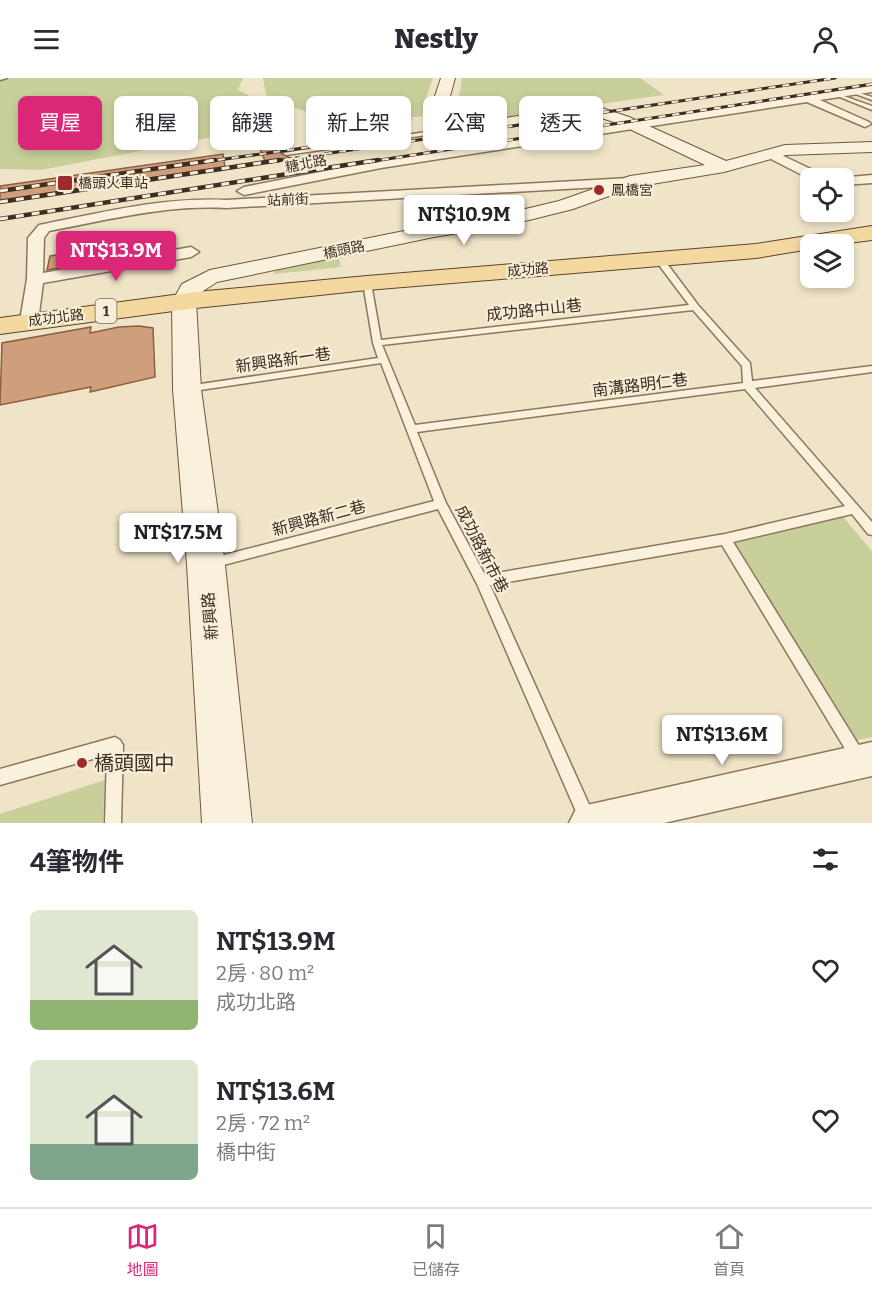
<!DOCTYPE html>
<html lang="zh-TW">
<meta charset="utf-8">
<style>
:root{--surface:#fff;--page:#f2f2f3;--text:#2b2b33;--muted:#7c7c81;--line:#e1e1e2;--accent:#db2777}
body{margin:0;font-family:Bitter,"Noto Sans TC",serif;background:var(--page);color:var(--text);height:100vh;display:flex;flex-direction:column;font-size:22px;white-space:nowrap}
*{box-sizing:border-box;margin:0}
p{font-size:20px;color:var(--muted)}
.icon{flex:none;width:33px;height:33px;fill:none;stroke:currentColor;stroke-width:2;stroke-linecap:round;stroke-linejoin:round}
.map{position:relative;height:745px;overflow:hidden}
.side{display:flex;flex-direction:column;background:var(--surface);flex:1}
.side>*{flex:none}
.banner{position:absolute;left:18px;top:18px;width:837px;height:54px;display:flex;gap:12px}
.controls{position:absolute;left:800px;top:90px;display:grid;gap:12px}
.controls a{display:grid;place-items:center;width:54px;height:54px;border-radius:9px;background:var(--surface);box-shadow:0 3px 9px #0003;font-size:30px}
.price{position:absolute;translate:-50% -51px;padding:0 14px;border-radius:6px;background:#fff;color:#222;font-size:20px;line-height:39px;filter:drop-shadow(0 2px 3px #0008)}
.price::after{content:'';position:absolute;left:50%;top:36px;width:18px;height:14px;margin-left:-9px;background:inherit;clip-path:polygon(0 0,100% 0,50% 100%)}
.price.on{background:var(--accent);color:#fff}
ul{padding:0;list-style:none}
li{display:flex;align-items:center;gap:18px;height:150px;padding:0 30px}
li span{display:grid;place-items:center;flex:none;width:168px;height:120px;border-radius:9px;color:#555}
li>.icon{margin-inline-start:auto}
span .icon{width:72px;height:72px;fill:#fffc;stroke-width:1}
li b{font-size:26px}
h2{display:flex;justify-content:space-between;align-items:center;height:72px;padding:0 30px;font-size:26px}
.chip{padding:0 21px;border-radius:9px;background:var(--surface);box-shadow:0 3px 9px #0003;font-size:21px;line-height:54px}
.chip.on{background:var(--accent);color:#fff}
header{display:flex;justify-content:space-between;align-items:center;height:78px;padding:0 30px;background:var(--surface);font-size:27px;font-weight:800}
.tab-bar{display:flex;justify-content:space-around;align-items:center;height:84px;border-top:2px solid var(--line);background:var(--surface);font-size:16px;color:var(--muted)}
.tab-bar a{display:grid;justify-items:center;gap:3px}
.tab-bar .on{color:var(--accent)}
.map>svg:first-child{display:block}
.green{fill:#c9cf9b}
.building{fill:#cf9f7d;stroke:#8d5f41;stroke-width:1.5}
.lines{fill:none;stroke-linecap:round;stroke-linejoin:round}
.lane-casing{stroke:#8d765c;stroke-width:3}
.street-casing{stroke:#8d765c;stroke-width:3}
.secondary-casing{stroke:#6f573f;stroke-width:2}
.primary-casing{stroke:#5b4430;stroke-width:2}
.lane{fill:#faf1dc;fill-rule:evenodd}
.street{fill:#faf1dc;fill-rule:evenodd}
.secondary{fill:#faf1dc;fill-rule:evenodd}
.primary{fill:#f3d9a0;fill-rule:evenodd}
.rail-far1-casing{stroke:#3d2e20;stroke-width:3}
.rail-casing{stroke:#3d2e20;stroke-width:4.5}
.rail-far1{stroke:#f7eed8;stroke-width:2;stroke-dasharray:7;stroke-linecap:butt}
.rail{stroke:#f7eed8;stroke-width:3;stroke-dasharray:8;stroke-linecap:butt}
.poi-dot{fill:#9e2a2b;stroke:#f7eed8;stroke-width:2}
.labels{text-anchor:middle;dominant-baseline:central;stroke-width:4.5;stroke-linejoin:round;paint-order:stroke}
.far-street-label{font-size:14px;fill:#3d2e20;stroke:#f7eed8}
.far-poi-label{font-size:14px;fill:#3d2e20;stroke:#f7eed8;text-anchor:start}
.shield{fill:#f7eed8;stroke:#756857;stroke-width:1.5}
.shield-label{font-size:15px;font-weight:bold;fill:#3d2e20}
.street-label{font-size:16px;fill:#3d2e20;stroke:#f7eed8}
.near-poi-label{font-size:20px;fill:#3d2e20;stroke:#f7eed8;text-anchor:start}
</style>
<header><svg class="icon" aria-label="menu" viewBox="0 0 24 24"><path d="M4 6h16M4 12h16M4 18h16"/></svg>Nestly<svg class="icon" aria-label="person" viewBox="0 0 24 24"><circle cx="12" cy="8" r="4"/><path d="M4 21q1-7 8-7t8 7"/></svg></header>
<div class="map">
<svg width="872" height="745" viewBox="0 0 872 745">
<rect width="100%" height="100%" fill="#f0e4c8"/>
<g class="green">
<path d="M 0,0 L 243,0 L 238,12 L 286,36 L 259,50 L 41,92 L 0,91 Z"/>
<path d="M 263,0 L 433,0 L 424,26 L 428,37 C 388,44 341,43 301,32 C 289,29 277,22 266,17 Z"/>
<path d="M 462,0 L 640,0 L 664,17 L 479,43 L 458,24 Z"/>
<path d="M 338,177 L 341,189 L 274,196 L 275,189 Z"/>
<path d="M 843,439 L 872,473 L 872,659 L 849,664 L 723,468 Z"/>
<path d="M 105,702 L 103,745 L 0,745 L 0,736 Z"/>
</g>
<g class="building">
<path d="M 276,51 L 286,72 L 281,75 L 290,80 L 265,83 L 253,54 Z"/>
<path d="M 223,76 L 225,89 L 0,122 L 0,108 Z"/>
<path d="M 91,172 L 88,185 L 47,192 L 50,178 Z"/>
<path d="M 139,248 L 153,250 L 155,299 L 90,314 L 91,309 L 0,327 L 2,265 L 91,249 L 90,255 L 119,249 Z"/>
</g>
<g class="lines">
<g class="lane-casing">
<g id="lane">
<path d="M 0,0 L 7,0 L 0,2 Z"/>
<path d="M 853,13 L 872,19 L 872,22 L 853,15 Z"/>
<path d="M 835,15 L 872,28 L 872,32 L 835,17 Z"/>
<path d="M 460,49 L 462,52 L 286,77 L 283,75 Z"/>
<path d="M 656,179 L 662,179 L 698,227 L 750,285 L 752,303 L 872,288 L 872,294 L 755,310 L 872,444 L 872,457 L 868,456 L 852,436 L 733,464 L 866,679 L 863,684 L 858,687 L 853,684 L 722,467 L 490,507 L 596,742 L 595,745 L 581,745 L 477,506 L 438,431 L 212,490 L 208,489 L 206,485 L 208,481 L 212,480 L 434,423 L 381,285 L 187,314 L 182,311 L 187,308 L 378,280 L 373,265 L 363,205 L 367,203 L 371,205 L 381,262 L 689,227 L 656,183 ZM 693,232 L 742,288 L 743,305 L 415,347 L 382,267 ZM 745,311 L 845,428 L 725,456 L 485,497 L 446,425 L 417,354 Z"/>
<path d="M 115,659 L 120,662 L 123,667 L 121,745 L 105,745 L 107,677 L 0,707 L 0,691 Z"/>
</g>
</g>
<g class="street-casing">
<g id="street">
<path d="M 872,8 L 872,14 L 820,22 L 869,44 L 871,46 L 865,49 L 807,24 L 381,90 L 244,117 L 237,113 L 244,109 L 381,82 Z"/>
<path d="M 771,72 L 823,97 L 825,100 L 810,101 L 767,79 L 765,76 L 767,73 Z"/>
<path d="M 872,97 L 872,105 L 843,107 L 843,100 L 838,100 Z"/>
<path d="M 630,100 L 637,104 L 635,107 L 226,130 C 165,127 108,142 49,153 L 44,160 L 43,195 L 191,169 L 199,174 L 191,179 L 43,205 L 38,243 L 35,247 L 23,247 L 20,243 L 27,201 L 28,160 L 39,147 L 44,146 C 105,134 164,119 226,122 Z"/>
<path d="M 872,664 L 872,698 L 664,745 L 569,745 L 575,733 L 587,727 Z"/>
</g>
</g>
<g class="secondary-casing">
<path id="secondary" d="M 441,0 L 455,0 L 447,29 L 464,46 L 593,27 L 629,39 L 726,83 L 785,67 L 872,64 L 872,74 L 786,77 L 724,94 L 634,109 L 573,131 L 517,145 L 434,159 L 217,204 L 200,215 L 196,224 L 201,311 L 225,487 L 252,745 L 202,745 L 187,487 L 173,311 L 172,224 L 182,206 L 210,192 L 434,147 L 517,133 L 559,123 L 630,98 L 705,87 L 617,45 L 592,37 L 460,56 L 454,54 L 431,30 Z"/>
</g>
<g class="primary-casing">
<path id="primary" d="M 872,148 L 872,162 L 841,166 L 810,166 L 810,171 L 756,180 L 367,212 L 196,230 L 0,256 L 0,240 L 196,214 L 367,198 L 756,166 Z"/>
</g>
<use href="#lane" class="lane"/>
<use href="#street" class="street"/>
<use href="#secondary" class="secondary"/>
<use href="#primary" class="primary"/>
<g class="rail-far1-casing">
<g id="rail-far1">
<path d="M 204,84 L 324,67"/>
<path d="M 270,84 L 835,0"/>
<path d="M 368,84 L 872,6"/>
</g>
</g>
<g class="rail-casing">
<g id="rail">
<path d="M 0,113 L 215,82"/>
<path d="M 0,124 L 280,82"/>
<path d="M 0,141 L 378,82"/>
</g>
</g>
<use href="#rail-far1" class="rail-far1"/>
<use href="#rail" class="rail"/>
</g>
<g class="poi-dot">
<rect x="57" y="97" width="16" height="16" rx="3"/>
<circle cx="599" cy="112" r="6"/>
<circle cx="82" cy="685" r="6"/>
</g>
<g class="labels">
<g class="far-street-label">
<text transform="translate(306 86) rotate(-11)">糖北路</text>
<text transform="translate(288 122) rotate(-3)">站前街</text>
<text transform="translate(344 172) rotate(-12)">橋頭路</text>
<text transform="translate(528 192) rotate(-5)">成功路</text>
<text transform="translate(56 240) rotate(-7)">成功北路</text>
</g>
<g class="far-poi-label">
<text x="78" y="105">橋頭火車站</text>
<text x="611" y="112">鳳橋宮</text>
</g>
<rect class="shield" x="95.5" y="221" width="21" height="24" rx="4.5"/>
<g class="shield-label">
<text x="106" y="233">1</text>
</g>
<g class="street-label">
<text transform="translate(534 232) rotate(-6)">成功路中山巷</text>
<text transform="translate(283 282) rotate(-8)">新興路新一巷</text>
<text transform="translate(640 307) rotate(-7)">南溝路明仁巷</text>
<text transform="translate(319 440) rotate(-15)">新興路新二巷</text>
<text transform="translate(482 471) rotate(63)">成功路新市巷</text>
<text transform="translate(210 538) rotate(-95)">新興路</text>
</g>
<g class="near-poi-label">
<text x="94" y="685">橋頭國中</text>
</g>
</g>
</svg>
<div class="controls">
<a><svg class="icon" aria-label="locate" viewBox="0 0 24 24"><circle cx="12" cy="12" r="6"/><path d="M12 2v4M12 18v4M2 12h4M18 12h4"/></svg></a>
<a><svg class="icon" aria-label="layers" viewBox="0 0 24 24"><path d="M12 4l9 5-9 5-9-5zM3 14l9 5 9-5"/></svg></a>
</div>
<b class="price" style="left:464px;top:168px">NT$10.9M</b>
<b class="price on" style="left:116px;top:204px">NT$13.9M</b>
<b class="price" style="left:178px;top:486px">NT$17.5M</b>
<b class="price" style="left:722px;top:688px">NT$13.6M</b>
<div class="banner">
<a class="chip on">買屋</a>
<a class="chip">租屋</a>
<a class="chip">篩選</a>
<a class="chip">新上架</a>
<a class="chip">公寓</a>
<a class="chip">透天</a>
</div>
</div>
<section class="side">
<h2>4筆物件<svg class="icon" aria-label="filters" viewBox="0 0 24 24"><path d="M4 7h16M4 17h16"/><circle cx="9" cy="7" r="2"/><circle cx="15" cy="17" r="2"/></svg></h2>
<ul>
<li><span style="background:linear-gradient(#dfe7d0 75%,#8fb573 0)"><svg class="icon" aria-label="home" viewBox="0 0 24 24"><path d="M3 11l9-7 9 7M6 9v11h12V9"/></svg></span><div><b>NT$13.9M</b><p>2房 · 80 m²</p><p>成功北路</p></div><svg class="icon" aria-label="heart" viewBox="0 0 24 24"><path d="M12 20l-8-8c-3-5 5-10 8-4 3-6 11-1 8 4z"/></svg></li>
<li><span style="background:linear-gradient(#dfe7d0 70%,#7fa58c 0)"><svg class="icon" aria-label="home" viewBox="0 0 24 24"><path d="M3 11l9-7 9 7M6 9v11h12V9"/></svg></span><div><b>NT$13.6M</b><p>2房 · 72 m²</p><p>橋中街</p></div><svg class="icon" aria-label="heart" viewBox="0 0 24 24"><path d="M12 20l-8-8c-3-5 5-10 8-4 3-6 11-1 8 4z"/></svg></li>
</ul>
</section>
<nav class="tab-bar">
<a class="on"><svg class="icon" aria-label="map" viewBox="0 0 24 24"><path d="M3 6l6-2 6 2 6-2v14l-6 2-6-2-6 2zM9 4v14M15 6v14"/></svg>地圖</a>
<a><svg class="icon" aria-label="saved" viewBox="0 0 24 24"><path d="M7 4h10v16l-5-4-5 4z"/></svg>已儲存</a>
<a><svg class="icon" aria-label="home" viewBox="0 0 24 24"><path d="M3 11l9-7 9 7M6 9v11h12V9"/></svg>首頁</a>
</nav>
